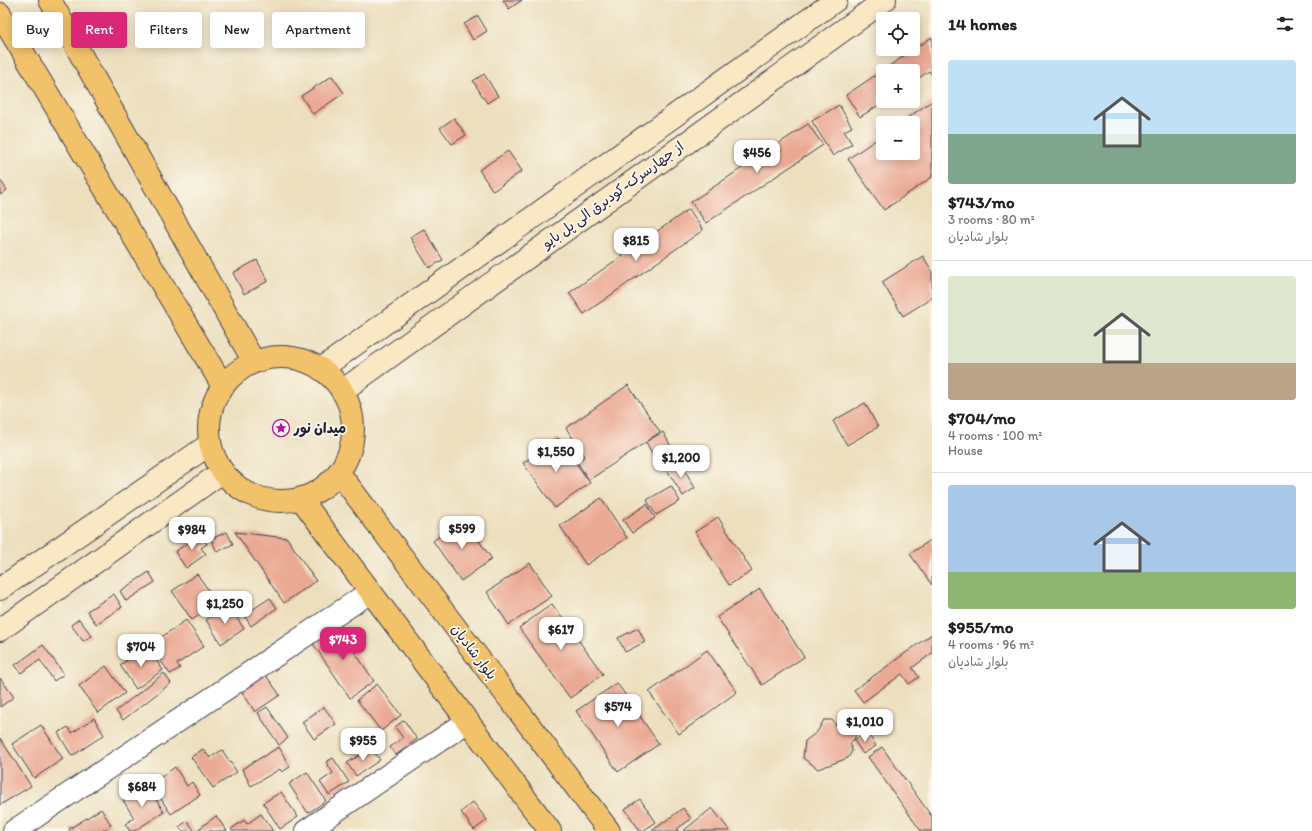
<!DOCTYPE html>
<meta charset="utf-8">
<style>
:root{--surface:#fff;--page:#f2f2f2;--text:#202124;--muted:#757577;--line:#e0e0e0;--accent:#db2777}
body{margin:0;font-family:Itim,"Playpen Sans Arabic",sans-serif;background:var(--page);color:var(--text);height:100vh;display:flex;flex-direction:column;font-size:15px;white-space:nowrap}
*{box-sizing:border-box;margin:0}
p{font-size:13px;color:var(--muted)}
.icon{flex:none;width:22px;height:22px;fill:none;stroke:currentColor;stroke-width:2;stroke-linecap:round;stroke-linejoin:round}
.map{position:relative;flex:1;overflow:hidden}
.details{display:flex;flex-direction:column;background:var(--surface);width:380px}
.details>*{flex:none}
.banner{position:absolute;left:12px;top:12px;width:380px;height:36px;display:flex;gap:8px}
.fabs{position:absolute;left:876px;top:12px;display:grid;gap:8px}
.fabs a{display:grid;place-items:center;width:44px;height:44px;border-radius:4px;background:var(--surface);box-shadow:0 2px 10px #0003;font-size:20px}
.price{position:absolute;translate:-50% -34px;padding:0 9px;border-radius:8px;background:#fff;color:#222;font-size:13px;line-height:26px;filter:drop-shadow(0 1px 2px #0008)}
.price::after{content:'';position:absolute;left:50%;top:24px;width:12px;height:9px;margin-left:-6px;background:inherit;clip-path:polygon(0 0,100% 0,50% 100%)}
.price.selected{background:var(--accent);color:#fff}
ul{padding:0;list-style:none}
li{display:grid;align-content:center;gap:8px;height:212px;padding:0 16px}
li+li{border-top:1px solid var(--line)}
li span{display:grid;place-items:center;height:124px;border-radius:4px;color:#555}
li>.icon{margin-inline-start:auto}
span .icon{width:72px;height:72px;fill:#fffc;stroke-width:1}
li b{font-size:17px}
h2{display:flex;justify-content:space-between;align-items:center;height:48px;padding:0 16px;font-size:17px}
.pill{padding:0 14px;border-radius:4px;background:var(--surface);box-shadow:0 2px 10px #0003;font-size:14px;line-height:36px}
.pill.selected{background:var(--accent);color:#fff}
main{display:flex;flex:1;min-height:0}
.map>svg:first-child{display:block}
.building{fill:#eaa993}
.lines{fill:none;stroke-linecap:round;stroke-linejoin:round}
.street-casing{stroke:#403e4f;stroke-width:24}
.secondary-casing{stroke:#403e4f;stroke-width:24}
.primary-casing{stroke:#403e4f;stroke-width:24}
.street{stroke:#fff;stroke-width:22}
.secondary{stroke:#fae7c3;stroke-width:22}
.primary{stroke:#f2c26a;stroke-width:22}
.labels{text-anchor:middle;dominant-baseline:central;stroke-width:3.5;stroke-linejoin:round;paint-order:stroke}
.street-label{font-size:14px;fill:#22223b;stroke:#fbf7ec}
.poi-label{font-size:14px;font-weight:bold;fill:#22223b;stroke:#fbf7ec;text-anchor:start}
</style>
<main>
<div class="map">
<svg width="932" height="831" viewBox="0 0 932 831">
<rect width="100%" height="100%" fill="#fbf7ec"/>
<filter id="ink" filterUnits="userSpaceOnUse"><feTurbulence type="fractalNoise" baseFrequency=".025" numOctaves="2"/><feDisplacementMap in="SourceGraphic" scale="8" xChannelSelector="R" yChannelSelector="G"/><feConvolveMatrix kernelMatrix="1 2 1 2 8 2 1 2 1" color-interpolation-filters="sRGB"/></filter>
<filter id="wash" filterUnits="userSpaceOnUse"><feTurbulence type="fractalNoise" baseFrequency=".012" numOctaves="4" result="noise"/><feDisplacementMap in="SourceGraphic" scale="16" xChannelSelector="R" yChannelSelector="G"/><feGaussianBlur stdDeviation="0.9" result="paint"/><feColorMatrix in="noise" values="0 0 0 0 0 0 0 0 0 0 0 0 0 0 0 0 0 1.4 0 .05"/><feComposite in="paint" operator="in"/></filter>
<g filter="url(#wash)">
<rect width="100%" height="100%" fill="#eddfbe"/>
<g id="blocks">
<g class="building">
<path d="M 503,0 L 522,0 L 509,9 Z"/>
<path d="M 478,16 L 487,31 L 473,40 L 464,24 Z"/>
<path d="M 932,37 L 932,75 L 929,71 L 913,82 L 913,71 L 883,71 L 883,101 L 885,101 L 860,117 L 846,95 Z"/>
<path d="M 484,74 L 498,96 L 487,103 L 473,81 Z"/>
<path d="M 332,76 L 344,93 L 313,114 L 301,96 Z"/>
<path d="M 932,101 L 932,177 L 884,210 L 848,159 L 883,135 L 883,153 L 913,153 L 913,123 L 900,123 Z"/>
<path d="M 839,105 L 852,127 L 844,131 L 852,144 L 833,156 L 812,121 Z"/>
<path d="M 454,118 L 466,135 L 452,144 L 440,128 Z"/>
<path d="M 808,124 L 823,145 L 706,223 L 691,202 Z"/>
<path d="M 508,151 L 522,171 L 493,191 L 479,170 Z"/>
<path d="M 0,180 L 7,190 L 0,195 Z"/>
<path d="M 689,209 L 703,230 L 584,314 L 569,293 Z"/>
<path d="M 424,229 L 443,260 L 429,268 L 410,237 Z"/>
<path d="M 923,256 L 932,271 L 932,298 L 903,316 L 882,282 Z"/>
<path d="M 257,260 L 268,281 L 244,294 L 233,273 Z"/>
<path d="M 628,385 L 660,432 L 647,441 L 663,432 L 677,457 L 659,466 L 646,442 L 589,480 L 577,462 L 585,456 L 566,428 Z"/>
<path d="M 865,403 L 878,427 L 847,445 L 833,421 Z"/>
<path d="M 558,438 L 590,483 L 555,508 L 523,463 Z"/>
<path d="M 680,462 L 695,488 L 683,496 L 667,470 Z"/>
<path d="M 671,486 L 680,501 L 656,515 L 647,500 Z"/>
<path d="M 601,498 L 627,538 L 586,565 L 560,526 Z"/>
<path d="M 647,504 L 655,518 L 632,533 L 623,520 Z"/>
<path d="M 718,517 L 752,571 L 729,585 L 695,532 Z"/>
<path d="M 463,519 L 492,559 L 461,581 L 433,541 Z"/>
<path d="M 227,532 L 233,544 L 217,552 L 211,539 Z"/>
<path d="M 235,532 L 287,538 L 316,581 L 284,603 Z"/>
<path d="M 200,534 L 207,544 L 201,548 L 206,554 L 186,568 L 175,552 Z"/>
<path d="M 932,539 L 932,585 L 910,554 Z"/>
<path d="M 530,563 L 552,596 L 509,625 L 487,592 Z"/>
<path d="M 149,572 L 155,582 L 126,601 L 120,591 Z"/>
<path d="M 197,574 L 217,602 L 192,620 L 172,591 Z"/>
<path d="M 760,589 L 804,657 L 762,685 L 717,617 Z"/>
<path d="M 114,594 L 122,607 L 96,624 L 87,611 Z"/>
<path d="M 270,598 L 277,608 L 251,626 L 244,615 Z"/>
<path d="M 552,604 L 603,674 L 570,698 L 519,628 Z"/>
<path d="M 229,606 L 244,629 L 221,644 L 206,620 Z"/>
<path d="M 79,619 L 92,636 L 83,641 L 71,625 Z"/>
<path d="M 186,620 L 204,646 L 177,664 L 180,668 L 170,674 L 150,645 Z"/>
<path d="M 337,625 L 374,681 L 350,698 L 312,642 Z"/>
<path d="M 638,628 L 645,642 L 625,652 L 618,638 Z"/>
<path d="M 932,634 L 932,653 L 912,668 L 919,677 L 909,684 L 902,674 L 863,702 L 854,690 Z"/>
<path d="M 43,645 L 64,674 L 54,681 L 40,660 L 21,673 L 15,665 Z"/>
<path d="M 147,647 L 163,670 L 136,689 L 120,665 Z"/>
<path d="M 707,650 L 737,692 L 679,734 L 649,692 Z"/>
<path d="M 106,666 L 125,693 L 98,713 L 79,686 Z"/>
<path d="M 164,673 L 171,683 L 123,720 L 116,711 Z"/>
<path d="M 265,674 L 280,695 L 255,712 L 241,690 Z"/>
<path d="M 0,678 L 14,697 L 0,707 Z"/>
<path d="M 617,683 L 659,744 L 618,772 L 576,711 Z"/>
<path d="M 377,684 L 401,715 L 381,731 L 357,700 Z"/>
<path d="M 267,707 L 288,738 L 279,745 L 258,713 Z"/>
<path d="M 324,707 L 336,724 L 314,739 L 302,722 Z"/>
<path d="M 94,718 L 104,735 L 72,756 L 58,733 L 68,727 L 72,733 Z"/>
<path d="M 404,720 L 417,739 L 396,755 L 390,747 L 403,738 L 395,727 Z"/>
<path d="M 824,720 L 832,720 L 836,725 L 845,722 L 855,726 L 855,738 L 850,743 L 852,751 L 848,758 L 818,769 L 803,758 L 805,741 L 817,732 Z"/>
<path d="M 41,725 L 63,759 L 34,778 L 12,744 Z"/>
<path d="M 867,732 L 876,746 L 863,754 L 854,740 Z"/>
<path d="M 0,738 L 31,786 L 0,805 Z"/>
<path d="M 279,747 L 290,767 L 282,772 L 280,769 L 251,786 L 242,769 Z"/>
<path d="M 882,747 L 932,817 L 932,831 L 921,831 L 868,757 Z"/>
<path d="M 371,748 L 380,760 L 356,776 L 347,763 Z"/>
<path d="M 203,749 L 210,758 L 222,750 L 237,772 L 213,788 L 191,757 Z"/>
<path d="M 333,758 L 349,782 L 329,795 L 320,782 L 333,773 L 326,762 Z"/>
<path d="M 175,767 L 187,786 L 192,782 L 200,795 L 171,814 L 151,784 Z"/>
<path d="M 307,772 L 326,801 L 308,813 L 289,784 Z"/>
<path d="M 147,785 L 164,812 L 134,831 L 130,831 L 125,824 L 134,818 L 123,800 Z"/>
<path d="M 281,792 L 298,817 L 280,829 L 263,803 Z"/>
<path d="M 640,799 L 656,822 L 643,831 L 640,831 L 625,809 Z"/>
<path d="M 473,802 L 487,820 L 474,830 L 461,812 Z"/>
<path d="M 683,808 L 691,819 L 677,829 L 679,831 L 652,831 Z"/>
<path d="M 712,808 L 730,831 L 683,831 Z"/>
<path d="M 101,809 L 111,825 L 102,831 L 70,831 L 69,829 Z"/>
<path d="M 261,814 L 273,831 L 232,831 L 231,829 L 244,820 L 247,824 Z"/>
<path d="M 216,816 L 227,831 L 196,831 Z"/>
<path d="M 187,821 L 195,831 L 182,831 L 179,827 Z"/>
</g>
</g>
</g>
<g filter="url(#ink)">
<use href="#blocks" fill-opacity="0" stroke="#403e4f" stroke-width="1"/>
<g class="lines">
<g class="street-casing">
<g id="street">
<path d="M 14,831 L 370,592"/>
<path d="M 306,831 L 468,721"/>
</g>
</g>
<g class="secondary-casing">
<g id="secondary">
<path d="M 321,369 L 836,0"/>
<path d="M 342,391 L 885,0"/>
<path d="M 0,589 L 210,444"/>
<path d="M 0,630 L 222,472"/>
</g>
</g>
<g class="primary-casing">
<g id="primary">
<path d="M 50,0 L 254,362"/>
<path d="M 0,14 L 223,386"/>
<circle cx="281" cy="429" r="72"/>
<path d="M 339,473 L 609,831"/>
<path d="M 301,499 L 550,831"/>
</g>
</g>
<use href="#street" class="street"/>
<use href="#secondary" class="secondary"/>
<use href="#primary" class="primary"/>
</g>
</g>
<defs>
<g id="sight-ring" transform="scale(0.9)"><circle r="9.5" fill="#fbf7ec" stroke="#b5179e" stroke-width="1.5"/><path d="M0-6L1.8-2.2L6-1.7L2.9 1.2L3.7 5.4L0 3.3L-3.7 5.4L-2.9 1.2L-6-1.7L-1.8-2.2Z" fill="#b5179e"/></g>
</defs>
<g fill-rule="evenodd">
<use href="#sight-ring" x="281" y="428"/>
</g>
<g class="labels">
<g class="street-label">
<text transform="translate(613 195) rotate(-36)">از جهارسرک-کودبرق الی پل بایو</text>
<text transform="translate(474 652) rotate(53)">بلوار شادیان</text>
</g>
<g class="poi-label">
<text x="294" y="428">میدان نور</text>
</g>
</g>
</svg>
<div class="fabs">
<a><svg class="icon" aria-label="locate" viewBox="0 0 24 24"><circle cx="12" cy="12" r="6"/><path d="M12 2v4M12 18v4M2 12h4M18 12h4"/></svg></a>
<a>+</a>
<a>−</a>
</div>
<b class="price" style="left:757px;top:174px">$456</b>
<b class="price" style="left:636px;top:262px">$815</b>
<b class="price" style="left:556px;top:473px">$1,550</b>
<b class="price" style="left:681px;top:479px">$1,200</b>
<b class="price" style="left:462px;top:550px">$599</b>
<b class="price" style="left:192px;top:551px">$984</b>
<b class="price" style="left:225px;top:625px">$1,250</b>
<b class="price" style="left:561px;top:651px">$617</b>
<b class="price selected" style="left:343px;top:661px">$743</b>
<b class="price" style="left:141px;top:668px">$704</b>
<b class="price" style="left:618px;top:728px">$574</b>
<b class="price" style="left:865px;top:743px">$1,010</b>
<b class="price" style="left:363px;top:762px">$955</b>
<b class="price" style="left:142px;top:808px">$684</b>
<div class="banner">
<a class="pill">Buy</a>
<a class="pill selected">Rent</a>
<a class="pill">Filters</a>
<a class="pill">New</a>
<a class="pill">Apartment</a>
</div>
</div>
<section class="details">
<h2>14 homes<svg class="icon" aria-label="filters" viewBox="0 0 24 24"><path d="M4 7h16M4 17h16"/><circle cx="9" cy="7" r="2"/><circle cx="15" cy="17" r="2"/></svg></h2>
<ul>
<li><span style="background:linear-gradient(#bfe0f5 60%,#7fa58c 0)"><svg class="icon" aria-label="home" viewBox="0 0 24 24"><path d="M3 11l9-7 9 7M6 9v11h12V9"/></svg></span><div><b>$743/mo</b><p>3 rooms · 80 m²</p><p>بلوار شادیان</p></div></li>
<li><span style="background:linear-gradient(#dfe7d0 70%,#b9a48a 0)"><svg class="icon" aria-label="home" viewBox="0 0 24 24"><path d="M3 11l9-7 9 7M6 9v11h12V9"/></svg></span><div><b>$704/mo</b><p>4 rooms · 100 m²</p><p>House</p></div></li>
<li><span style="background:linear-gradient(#a9c7e8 70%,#8fb573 0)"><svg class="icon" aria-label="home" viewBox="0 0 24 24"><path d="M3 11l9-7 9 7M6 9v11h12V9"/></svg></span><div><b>$955/mo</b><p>4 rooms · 96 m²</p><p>بلوار شادیان</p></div></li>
</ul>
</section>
</main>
